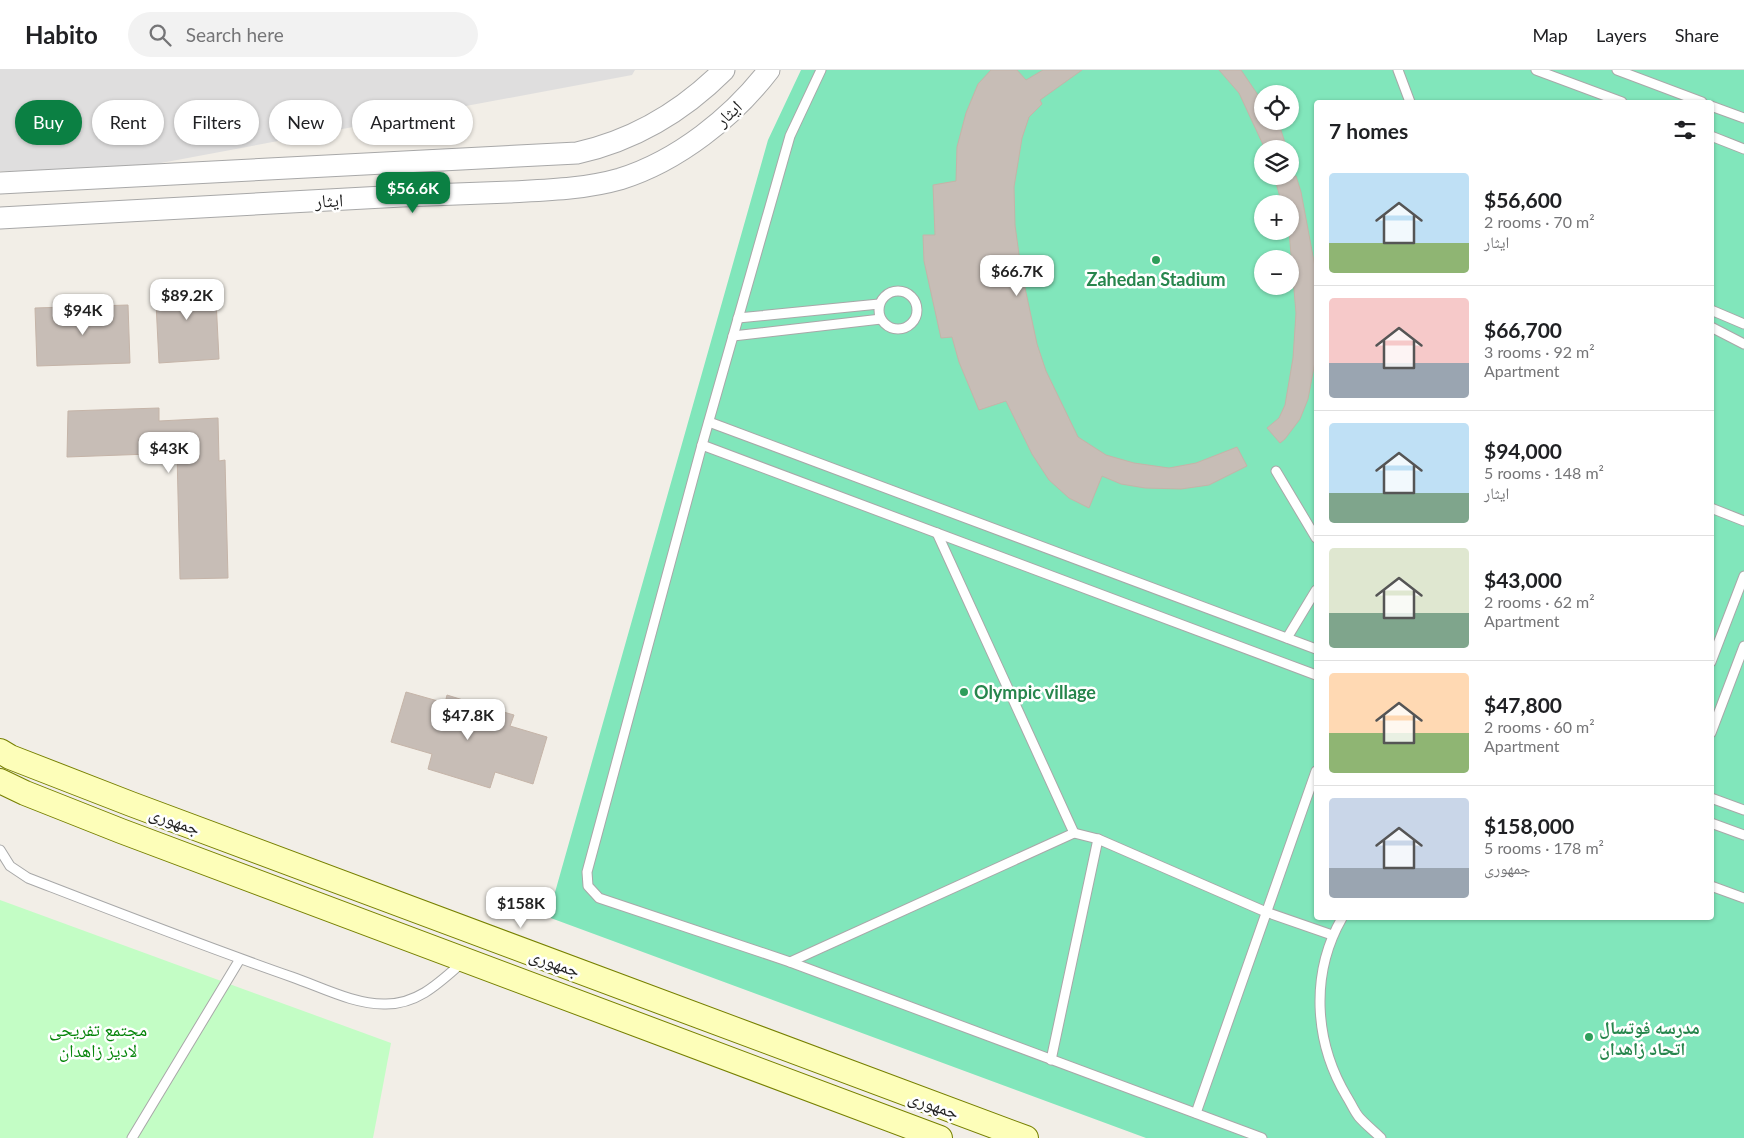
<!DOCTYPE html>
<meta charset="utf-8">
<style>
:root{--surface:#fff;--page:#f2f2f2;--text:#202124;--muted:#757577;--line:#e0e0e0;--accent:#0b8043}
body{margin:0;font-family:Lato,"Noto Naskh Arabic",sans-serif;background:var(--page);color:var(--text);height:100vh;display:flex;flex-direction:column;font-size:19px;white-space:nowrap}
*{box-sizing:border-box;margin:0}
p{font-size:16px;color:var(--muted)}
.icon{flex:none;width:28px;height:28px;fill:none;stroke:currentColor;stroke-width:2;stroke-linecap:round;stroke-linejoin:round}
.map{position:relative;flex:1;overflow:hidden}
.details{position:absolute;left:1314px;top:30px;width:400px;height:820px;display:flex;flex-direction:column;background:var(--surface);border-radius:5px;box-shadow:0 1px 4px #0004}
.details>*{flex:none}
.guide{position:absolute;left:15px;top:30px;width:475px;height:45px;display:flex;gap:10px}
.controls{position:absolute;left:1254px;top:15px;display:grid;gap:10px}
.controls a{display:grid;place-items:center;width:45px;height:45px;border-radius:50%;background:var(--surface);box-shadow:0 1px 4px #0004;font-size:25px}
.price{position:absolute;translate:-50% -42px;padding:0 11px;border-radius:10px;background:#fff;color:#222;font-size:16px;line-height:32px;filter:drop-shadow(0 1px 2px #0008)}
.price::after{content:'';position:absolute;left:50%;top:30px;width:15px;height:11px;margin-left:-8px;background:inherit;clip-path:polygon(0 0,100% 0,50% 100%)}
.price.current{background:var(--accent);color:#fff}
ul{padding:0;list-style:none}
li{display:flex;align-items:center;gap:15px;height:125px;padding:0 15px}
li+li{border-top:1px solid var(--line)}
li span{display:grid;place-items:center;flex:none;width:140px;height:100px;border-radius:5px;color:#555}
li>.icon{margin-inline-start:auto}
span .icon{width:60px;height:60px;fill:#fffc;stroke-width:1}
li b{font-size:21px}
h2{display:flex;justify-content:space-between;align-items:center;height:60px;padding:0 15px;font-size:21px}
.chip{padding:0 18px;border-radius:22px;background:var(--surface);box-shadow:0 1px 4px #0004;font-size:18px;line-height:45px}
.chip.current{background:var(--accent);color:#fff}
header{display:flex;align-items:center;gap:30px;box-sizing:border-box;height:70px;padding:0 25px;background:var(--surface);border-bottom:1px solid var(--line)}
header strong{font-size:24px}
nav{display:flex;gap:28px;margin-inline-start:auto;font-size:18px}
.search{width:350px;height:45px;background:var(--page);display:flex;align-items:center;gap:12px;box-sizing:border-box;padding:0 18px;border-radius:28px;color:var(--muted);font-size:19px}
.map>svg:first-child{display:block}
.residential{fill:#dfdede}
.park{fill:#c3fdc5}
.pitch{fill:#81e6bb;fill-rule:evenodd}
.building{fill:#c7bdb6;stroke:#c5b4a8}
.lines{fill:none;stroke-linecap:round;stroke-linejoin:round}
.service-casing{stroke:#a8a8a8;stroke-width:11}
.tertiary-casing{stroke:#a8a8a8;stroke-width:23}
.secondary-casing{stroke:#778000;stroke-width:26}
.service{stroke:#fff;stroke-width:9}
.tertiary{stroke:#fff;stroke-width:21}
.secondary{stroke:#fdfeb9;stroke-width:24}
.leisure-dot{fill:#2e9e5b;stroke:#fff;stroke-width:2}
.labels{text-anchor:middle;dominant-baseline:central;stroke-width:5;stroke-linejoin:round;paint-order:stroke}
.street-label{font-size:18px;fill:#212121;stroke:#fff}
.leisure-label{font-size:18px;font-weight:bold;fill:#27864d;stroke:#fff;text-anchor:start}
.park-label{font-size:18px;fill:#05850a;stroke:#fff}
</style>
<header>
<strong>Habito</strong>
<div class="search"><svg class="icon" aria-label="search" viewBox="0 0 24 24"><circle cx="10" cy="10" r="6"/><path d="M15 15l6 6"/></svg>Search here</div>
<nav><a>Map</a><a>Layers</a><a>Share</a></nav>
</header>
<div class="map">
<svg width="1744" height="1068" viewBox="0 0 1744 1068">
<rect width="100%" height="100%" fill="#f2eee7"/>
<path class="residential" d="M 0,0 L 635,0 L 632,5 L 118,101 L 0,101 Z"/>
<path class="park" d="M 0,830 L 391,973 L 373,1068 L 0,1068 Z"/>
<path class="pitch" d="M 801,0 L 1744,0 L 1744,1068 L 1146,1068 L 548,847 L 768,70 ZM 1262,24 L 1290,24 L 1290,51 L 1262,51 ZM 1316,32 L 1711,32 L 1711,848 L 1316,848 ZM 1262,79 L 1290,79 L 1290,106 L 1262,106 ZM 1262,134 L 1290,134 L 1290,161 L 1262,161 ZM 1262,189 L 1290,189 L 1290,216 L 1262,216 Z"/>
<g class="building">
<path d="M 991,0 L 1017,0 L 1026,10 L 1043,0 L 1082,0 L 1040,30 L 1042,34 L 1029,47 L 1022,68 L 1014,117 L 1015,155 L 1021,199 L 1037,274 L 1046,301 L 1078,367 L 1106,385 L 1134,393 L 1169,398 L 1196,393 L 1237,377 L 1247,396 L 1209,415 L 1181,419 L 1145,418 L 1121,414 L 1102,406 L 1089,438 L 1069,428 L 1049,410 L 1032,384 L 1006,331 L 979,340 L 959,292 L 952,267 L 941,268 L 924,191 L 923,165 L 935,165 L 933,115 L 956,111 L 957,77 L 966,43 L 978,14 Z"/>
<path d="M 1219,0 L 1241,0 L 1262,31 L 1262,51 L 1278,51 L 1287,79 L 1265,79 L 1239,23 Z"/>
<path d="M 1274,106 L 1296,106 L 1301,122 L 1316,202 L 1315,292 L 1308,329 L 1300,349 L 1285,369 L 1280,373 L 1267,358 L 1279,348 L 1285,335 L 1293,288 L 1296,243 L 1289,161 L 1290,134 L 1282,134 Z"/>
<path d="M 215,210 L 219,289 L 159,293 L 155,213 Z"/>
<path d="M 128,235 L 130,293 L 37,296 L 35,238 Z"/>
<path d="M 159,338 L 159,351 L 218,348 L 219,391 L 225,390 L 228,508 L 180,509 L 177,383 L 67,387 L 68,341 Z"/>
<path d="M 406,622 L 445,633 L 447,625 L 463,630 L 459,641 L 496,652 L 500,641 L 514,645 L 510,656 L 547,667 L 533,714 L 495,702 L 490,718 L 428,699 L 432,684 L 391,672 Z"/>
</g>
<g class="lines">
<g class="service-casing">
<g id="service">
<path d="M 821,0 L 790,66 L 702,375 L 587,802 L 588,816 L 599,828 L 790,892 L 1262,1068"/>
<path d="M 1398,0 L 1410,32"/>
<path d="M 1536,0 L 1622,32"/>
<path d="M 1617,0 L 1702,32"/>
<path d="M 1711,36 L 1744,48"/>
<path d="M 1711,66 L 1744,79"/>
<circle cx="898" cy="240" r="19"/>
<path d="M 1711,240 L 1744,254"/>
<path d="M 738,248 L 879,234"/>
<path d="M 1711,257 L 1744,274"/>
<path d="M 733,266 L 881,249"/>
<path d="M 709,352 L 1316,579"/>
<path d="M 702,375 L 1316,605"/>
<path d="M 1276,401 L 1316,468"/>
<path d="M 1711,438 L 1744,451"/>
<path d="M 937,463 L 1074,763"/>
<path d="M 1287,568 L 1316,520"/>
<path d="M 1711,592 L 1744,506"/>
<path d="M 1711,663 L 1744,576"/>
<path d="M 1711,728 L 1744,740"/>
<path d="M 1711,753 L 1744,765"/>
<path d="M 0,780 L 10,796 L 28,808 C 116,842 203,876 292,907 C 321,917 355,935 386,934 C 419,934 441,911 464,891"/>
<path d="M 1711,816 L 1744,828"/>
<path d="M 1342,848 C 1310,904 1314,972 1347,1027 C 1351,1033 1354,1041 1359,1047 C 1365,1054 1374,1061 1381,1068"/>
<path d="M 790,892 L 1074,763 L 1098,769 L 1266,842 L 1332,865"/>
<path d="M 1051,990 L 1098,769"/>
<path d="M 1196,1043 L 1316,701"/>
<path d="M 132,1068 L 240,889"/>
</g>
</g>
<g class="tertiary-casing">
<g id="tertiary">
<path d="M 0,113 L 577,83 C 635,70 682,42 724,0"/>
<path d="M 0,148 C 134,140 268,133 402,126 C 438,125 475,123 511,122 C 547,120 585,119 620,109 C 678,91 733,47 769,0"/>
</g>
</g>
<g class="secondary-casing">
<g id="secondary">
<path d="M 0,681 L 10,687 L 131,734 L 1026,1068"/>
<path d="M 0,711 L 25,723 L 121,761 L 940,1068"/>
</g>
</g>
<use href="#service" class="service"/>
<use href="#tertiary" class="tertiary"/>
<use href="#secondary" class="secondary"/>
</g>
<g class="leisure-dot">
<circle cx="1156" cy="190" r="5"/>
<circle cx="964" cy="622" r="5"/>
<circle cx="1589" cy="967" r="5"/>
</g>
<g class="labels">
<g class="street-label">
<text transform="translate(728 43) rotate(-43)">ایثار</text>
<text transform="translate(329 130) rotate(-3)">ایثار</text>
<text transform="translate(175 750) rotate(20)">جمهوری</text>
<text transform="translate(555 892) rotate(20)">جمهوری</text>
<text transform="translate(934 1034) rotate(20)">جمهوری</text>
</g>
<g class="leisure-label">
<text x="1156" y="209" text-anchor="middle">Zahedan Stadium</text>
<text x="974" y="622">Olympic village</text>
<text x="1599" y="957">مدرسه فوتسال<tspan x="1599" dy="21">اتحاد زاهدان</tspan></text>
</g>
<g class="park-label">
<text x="98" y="959">مجتمع تفریحی<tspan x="98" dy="21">لادیز زاهدان</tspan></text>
</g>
</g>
</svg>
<div class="controls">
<a><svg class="icon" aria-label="locate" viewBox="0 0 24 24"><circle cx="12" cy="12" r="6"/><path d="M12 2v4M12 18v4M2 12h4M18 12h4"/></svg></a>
<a><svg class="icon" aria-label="layers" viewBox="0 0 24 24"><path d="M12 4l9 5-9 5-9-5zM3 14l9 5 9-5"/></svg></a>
<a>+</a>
<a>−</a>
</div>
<b class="price current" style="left:413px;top:144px">$56.6K</b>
<b class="price" style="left:1017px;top:227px">$66.7K</b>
<b class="price" style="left:187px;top:251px">$89.2K</b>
<b class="price" style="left:83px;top:266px">$94K</b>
<b class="price" style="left:169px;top:404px">$43K</b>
<b class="price" style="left:468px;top:671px">$47.8K</b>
<b class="price" style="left:521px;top:859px">$158K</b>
<div class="guide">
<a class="chip current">Buy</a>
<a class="chip">Rent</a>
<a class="chip">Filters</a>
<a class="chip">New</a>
<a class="chip">Apartment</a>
</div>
<section class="details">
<h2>7 homes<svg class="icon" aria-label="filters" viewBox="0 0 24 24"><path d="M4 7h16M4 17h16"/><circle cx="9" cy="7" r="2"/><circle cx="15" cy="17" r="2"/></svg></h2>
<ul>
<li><span style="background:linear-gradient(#bfe0f5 70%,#8fb573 0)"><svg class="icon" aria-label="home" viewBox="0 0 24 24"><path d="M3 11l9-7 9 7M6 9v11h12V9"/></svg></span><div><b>$56,600</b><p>2 rooms · 70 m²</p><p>ایثار</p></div></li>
<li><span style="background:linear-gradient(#f6c9c9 65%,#9aa5b1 0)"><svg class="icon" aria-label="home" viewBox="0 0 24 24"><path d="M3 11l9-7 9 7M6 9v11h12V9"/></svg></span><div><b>$66,700</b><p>3 rooms · 92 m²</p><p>Apartment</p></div></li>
<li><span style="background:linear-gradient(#bfe0f5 70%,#7fa58c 0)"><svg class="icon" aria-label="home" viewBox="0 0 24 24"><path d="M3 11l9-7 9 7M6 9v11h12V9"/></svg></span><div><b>$94,000</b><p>5 rooms · 148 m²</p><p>ایثار</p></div></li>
<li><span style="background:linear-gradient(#dfe7d0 65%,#7fa58c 0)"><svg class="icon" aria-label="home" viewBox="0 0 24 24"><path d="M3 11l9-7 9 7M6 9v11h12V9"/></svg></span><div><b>$43,000</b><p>2 rooms · 62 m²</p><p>Apartment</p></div></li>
<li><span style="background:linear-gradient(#ffd9b3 60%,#8fb573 0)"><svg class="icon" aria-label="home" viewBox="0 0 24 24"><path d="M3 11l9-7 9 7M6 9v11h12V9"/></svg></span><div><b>$47,800</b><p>2 rooms · 60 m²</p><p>Apartment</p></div></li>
<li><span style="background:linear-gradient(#c9d6e8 70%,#9aa5b1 0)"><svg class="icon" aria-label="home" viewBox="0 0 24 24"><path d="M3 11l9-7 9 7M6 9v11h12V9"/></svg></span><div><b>$158,000</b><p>5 rooms · 178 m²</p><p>جمهوری</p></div></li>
</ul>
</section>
</div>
